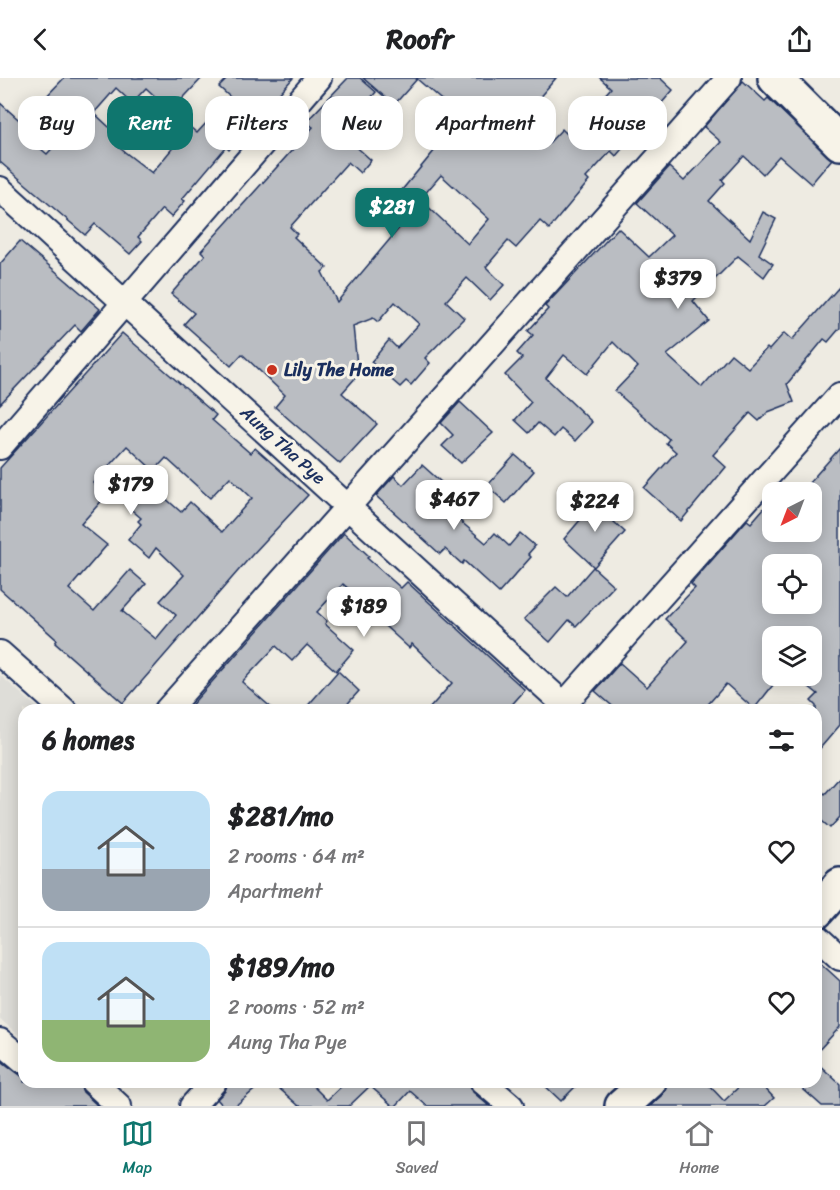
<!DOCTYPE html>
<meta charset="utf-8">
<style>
:root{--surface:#fff;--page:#f6f6f6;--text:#202124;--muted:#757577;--line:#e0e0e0;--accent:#0f766e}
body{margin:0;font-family:Sriracha,sans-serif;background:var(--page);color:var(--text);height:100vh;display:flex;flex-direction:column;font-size:22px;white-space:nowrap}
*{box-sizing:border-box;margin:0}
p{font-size:20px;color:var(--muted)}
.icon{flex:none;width:33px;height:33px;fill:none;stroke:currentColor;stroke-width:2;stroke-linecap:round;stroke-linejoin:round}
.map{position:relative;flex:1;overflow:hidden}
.sheet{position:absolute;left:18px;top:626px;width:804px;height:384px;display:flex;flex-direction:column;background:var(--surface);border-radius:18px;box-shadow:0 3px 15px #0003}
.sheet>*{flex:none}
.banner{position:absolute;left:18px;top:18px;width:804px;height:54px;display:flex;gap:12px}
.needle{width:39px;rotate:222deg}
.buttons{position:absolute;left:762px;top:404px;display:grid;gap:12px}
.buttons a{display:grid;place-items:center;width:60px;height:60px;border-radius:12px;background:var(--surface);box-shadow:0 3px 15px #0003;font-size:30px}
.price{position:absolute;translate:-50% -51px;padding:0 14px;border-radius:12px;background:#fff;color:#222;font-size:20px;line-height:39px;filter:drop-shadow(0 2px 3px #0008)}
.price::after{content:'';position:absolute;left:50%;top:36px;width:18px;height:14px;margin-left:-9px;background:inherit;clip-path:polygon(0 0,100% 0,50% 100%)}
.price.selected{background:var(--accent);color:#fff}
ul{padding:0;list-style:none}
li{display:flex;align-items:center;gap:18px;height:150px;padding:0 24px}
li+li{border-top:2px solid var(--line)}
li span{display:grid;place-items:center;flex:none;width:168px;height:120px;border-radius:18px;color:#555}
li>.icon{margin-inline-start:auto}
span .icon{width:72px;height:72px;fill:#fffc;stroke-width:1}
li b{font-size:26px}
h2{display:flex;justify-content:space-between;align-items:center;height:72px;padding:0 24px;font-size:26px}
.pill{padding:0 21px;border-radius:18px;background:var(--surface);box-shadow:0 3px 15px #0003;font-size:21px;line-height:54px}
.pill.selected{background:var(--accent);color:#fff}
header{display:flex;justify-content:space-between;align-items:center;height:78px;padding:0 24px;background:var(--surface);font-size:27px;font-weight:700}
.tab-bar{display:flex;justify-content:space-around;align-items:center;height:84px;border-top:2px solid var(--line);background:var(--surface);font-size:16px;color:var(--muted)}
.tab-bar a{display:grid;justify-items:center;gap:3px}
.tab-bar .selected{color:var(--accent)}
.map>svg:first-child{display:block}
.built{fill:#deddd8}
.building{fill:#babdc2;stroke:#1b2f5e;stroke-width:1.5;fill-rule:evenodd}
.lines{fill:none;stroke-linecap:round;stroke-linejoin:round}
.minor-casing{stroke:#1b2f5e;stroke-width:28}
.secondary-casing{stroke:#1b2f5e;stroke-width:38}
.trunk-casing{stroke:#1b2f5e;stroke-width:38}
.minor{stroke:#f7f3e8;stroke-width:24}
.secondary{stroke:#f7f3e8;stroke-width:33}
.trunk{stroke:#f7f3e8;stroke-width:33}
.poi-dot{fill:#c8321e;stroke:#f7f3e8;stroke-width:2}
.labels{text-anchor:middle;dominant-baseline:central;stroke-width:6;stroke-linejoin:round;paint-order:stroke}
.poi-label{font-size:18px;font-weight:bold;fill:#1b2f5e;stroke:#f7f3e8;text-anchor:start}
.street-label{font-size:18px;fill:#1b2f5e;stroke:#f7f3e8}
</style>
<header><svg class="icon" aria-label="back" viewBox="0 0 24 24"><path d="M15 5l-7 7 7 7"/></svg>Roofr<svg class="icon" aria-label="share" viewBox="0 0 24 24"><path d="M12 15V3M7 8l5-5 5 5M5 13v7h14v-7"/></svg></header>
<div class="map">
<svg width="840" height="1028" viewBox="0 0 840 1028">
<rect width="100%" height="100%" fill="#eeebe2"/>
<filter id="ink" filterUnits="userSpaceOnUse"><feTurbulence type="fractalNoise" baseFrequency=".0167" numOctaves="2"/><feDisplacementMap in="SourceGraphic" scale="12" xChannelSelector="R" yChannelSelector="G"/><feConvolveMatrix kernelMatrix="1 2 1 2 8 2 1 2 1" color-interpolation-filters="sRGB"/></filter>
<g filter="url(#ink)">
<path class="built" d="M 0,597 L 39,631 L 24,632 L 24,962 L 0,941 Z"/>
<g class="building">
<path d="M 64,0 L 202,0 L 171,33 L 146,10 L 132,25 L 116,10 L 94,35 L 123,62 L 117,68 L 152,95 L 190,49 L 197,55 L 230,19 L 219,9 L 228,0 L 293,0 L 229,72 L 226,69 L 182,121 L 185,123 L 171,139 L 162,131 L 138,159 L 142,163 L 130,176 L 95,146 L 85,157 L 0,84 L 0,25 L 26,48 L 21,54 L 47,76 L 71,50 L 42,23 Z"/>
<path d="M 348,0 L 360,0 L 376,14 L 341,55 L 371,82 L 360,95 L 348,84 L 290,149 L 297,156 L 294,159 L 327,190 L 322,194 L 337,224 L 422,123 L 468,166 L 489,141 L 441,97 L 417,125 L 402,112 L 444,61 L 439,57 L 452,43 L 440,33 L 446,26 L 417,1 L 394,27 L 363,0 L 556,0 L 538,21 L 540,23 L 523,46 L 547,67 L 562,51 L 568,57 L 611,10 L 600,0 L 660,0 L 673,12 L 616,78 L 611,73 L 586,100 L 589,103 L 549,151 L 540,143 L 516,170 L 508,163 L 486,189 L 504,207 L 490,222 L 467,200 L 446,223 L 464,240 L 425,280 L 430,285 L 411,307 L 406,303 L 400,309 L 371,284 L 389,262 L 397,270 L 419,246 L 395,224 L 378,244 L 373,240 L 353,248 L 358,297 L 342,315 L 377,346 L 340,386 L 275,329 L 285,317 L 242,276 L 231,288 L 184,246 L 194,235 L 171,216 L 205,177 L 201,173 L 313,49 L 306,44 Z"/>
<path d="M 743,3 L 765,23 L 768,20 L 832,81 L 811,106 L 779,78 L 763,96 L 744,78 L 722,102 L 725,105 L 709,123 L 750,161 L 763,134 L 776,141 L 759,176 L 773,186 L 764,199 L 738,178 L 693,223 L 709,243 L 667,277 L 702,309 L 731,276 L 748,290 L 767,270 L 769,272 L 784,255 L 792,262 L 840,208 L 840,250 L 828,264 L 824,261 L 787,306 L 794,324 L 768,334 L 759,343 L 750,335 L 713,377 L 726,389 L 681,443 L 644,410 L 676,374 L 666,365 L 669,361 L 615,313 L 638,289 L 613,264 L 587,296 L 564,277 L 546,300 L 592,344 L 575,363 L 561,351 L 554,359 L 538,345 L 529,355 L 515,342 L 531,324 L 505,297 L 522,280 L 517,275 L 533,257 L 528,253 L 548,231 L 545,228 L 618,150 L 649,179 L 672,157 L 637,125 L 669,89 L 684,103 L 721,64 L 704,49 Z"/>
<path d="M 20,163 L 100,231 L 81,253 L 75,247 L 0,326 L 0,186 Z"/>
<path d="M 122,255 L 216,337 L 212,342 L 250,375 L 255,370 L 308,417 L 252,477 L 123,625 L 55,565 L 57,562 L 0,511 L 0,390 ZM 127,368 L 154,393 L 166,380 L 210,420 L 230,399 L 252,420 L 222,454 L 190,424 L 181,434 L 147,404 L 127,428 L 141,440 L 138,443 L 141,446 L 128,462 L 149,480 L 156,470 L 184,497 L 160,523 L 176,537 L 156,561 L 122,533 L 146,506 L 130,492 L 94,533 L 69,511 L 107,467 L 81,446 L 106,418 L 93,405 Z"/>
<path d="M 460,324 L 493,355 L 461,385 L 442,368 L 453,357 L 441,345 Z"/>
<path d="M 840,370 L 840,647 L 816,675 L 816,628 L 811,623 L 818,616 L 794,597 L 812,597 L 812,558 L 772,558 L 772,597 L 781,597 L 754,631 L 726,606 L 703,632 L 617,632 L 595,613 L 620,585 L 647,609 L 688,563 L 665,541 L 695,510 L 691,506 L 747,442 L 751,445 L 772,421 L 772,453 L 812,453 L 812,414 L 801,414 ZM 772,486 L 812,486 L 812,525 L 772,525 Z"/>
<path d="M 515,377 L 534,393 L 506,425 L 487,408 Z"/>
<path d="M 422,387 L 441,404 L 424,421 L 448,442 L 453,437 L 486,465 L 495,455 L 509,468 L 520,455 L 535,468 L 528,476 L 531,479 L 499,515 L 464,483 L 462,486 L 445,471 L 440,476 L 376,418 L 394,398 L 403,407 Z"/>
<path d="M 598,421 L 618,439 L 614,444 L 625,454 L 594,489 L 564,461 Z"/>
<path d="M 344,455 L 369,478 L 367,480 L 401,510 L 407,504 L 525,612 L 507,632 L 428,632 L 452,605 L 412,566 L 409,570 L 375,539 L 378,536 L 343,506 L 317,534 L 327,543 L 325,546 L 354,572 L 336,593 L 307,567 L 292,583 L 276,568 L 242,604 L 274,632 L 187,632 Z"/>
<path d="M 593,489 L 614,508 L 576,548 L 569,542 L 550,564 L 524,541 L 556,509 L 567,519 Z"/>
<path d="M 338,593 L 359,613 L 342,632 L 304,632 Z"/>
<path d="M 840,699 L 840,739 L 830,750 L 816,738 L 816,708 L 825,716 Z"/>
<path d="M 816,881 L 840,903 L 840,949 L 816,975 Z"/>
<path d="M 0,982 L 24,1000 L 24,1004 L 79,1004 L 83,1014 L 98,1028 L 0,1028 Z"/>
<path d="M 816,984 L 840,1006 L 840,1028 L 822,1028 L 795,1004 L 816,1004 Z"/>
<path d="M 228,1004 L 264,1004 L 235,1028 L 223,1028 L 217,1021 L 225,1013 Z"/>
<path d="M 272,1004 L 309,1004 L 327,1022 L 346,1004 L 469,1004 L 473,1014 L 489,1028 L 427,1028 L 410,1013 L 396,1028 L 393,1028 L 370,1008 L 349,1028 L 299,1028 Z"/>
<path d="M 541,1004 L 580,1004 L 561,1023 Z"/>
<path d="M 667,1004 L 706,1004 L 724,1023 L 744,1004 L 759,1004 L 774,1020 L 765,1028 L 650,1028 L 662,1018 Z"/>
</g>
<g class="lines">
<g class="minor-casing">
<g id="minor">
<path d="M 0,111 L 570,632"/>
<path d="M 0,369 L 319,0"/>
<path d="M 0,575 L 64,632"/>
<path d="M 167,632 L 729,0"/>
<path d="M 559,632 L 840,317"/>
<path d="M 816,858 L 840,880"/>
<path d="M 0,963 L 24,983"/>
<path d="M 93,1004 L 119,1028"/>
<path d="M 483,1004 L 511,1028"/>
<path d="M 192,1028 L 214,1004"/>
</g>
</g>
<g class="secondary-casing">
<g id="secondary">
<path d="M 816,834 L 840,807"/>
<path d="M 622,1028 L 649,1004"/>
</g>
</g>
<g class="trunk-casing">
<path id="trunk" d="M 775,0 L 840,65"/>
</g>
<use href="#minor" class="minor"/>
<use href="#secondary" class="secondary"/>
<use href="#trunk" class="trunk"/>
</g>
</g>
<circle class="poi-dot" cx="272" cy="292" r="6"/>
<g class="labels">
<g class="poi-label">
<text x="284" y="292">Lily The Home</text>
</g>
<g class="street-label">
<text transform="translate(283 367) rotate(42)">Aung Tha Pye</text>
</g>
</g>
</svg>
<div class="buttons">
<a><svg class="needle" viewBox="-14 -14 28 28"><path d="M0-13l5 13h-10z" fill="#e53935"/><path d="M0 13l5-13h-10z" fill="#757577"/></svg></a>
<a><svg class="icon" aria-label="locate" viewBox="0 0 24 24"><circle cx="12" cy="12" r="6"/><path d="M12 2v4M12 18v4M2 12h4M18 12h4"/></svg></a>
<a><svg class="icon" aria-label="layers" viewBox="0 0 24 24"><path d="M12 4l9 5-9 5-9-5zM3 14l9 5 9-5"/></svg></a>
</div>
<b class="price selected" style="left:392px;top:161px">$281</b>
<b class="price" style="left:678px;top:232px">$379</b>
<b class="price" style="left:131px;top:438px">$179</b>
<b class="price" style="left:454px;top:453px">$467</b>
<b class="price" style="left:595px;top:455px">$224</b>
<b class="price" style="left:364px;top:560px">$189</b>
<div class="banner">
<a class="pill">Buy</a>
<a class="pill selected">Rent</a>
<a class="pill">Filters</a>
<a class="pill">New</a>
<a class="pill">Apartment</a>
<a class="pill">House</a>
</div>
<section class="sheet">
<h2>6 homes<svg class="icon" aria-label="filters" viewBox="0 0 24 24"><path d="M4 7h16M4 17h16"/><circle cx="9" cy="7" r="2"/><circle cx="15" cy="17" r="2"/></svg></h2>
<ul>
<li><span style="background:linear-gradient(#bfe0f5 65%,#9aa5b1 0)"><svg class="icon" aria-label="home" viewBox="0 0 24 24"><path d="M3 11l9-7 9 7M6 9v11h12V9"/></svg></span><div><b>$281/mo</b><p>2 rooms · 64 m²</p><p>Apartment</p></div><svg class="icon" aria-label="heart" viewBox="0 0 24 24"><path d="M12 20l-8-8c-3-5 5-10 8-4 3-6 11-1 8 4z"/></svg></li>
<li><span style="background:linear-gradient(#bfe0f5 65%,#8fb573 0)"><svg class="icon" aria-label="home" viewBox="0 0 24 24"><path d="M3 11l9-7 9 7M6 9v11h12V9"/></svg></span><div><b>$189/mo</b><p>2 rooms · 52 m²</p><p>Aung Tha Pye</p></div><svg class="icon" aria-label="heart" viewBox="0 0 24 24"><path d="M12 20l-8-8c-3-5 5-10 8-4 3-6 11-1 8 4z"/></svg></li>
</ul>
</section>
</div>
<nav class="tab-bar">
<a class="selected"><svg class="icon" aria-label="map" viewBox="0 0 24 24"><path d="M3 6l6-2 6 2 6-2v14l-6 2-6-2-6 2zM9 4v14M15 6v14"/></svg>Map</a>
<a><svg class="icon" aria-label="saved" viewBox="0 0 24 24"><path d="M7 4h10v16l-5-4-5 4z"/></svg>Saved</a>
<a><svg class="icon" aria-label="home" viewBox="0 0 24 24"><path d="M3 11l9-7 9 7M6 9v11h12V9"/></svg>Home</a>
</nav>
